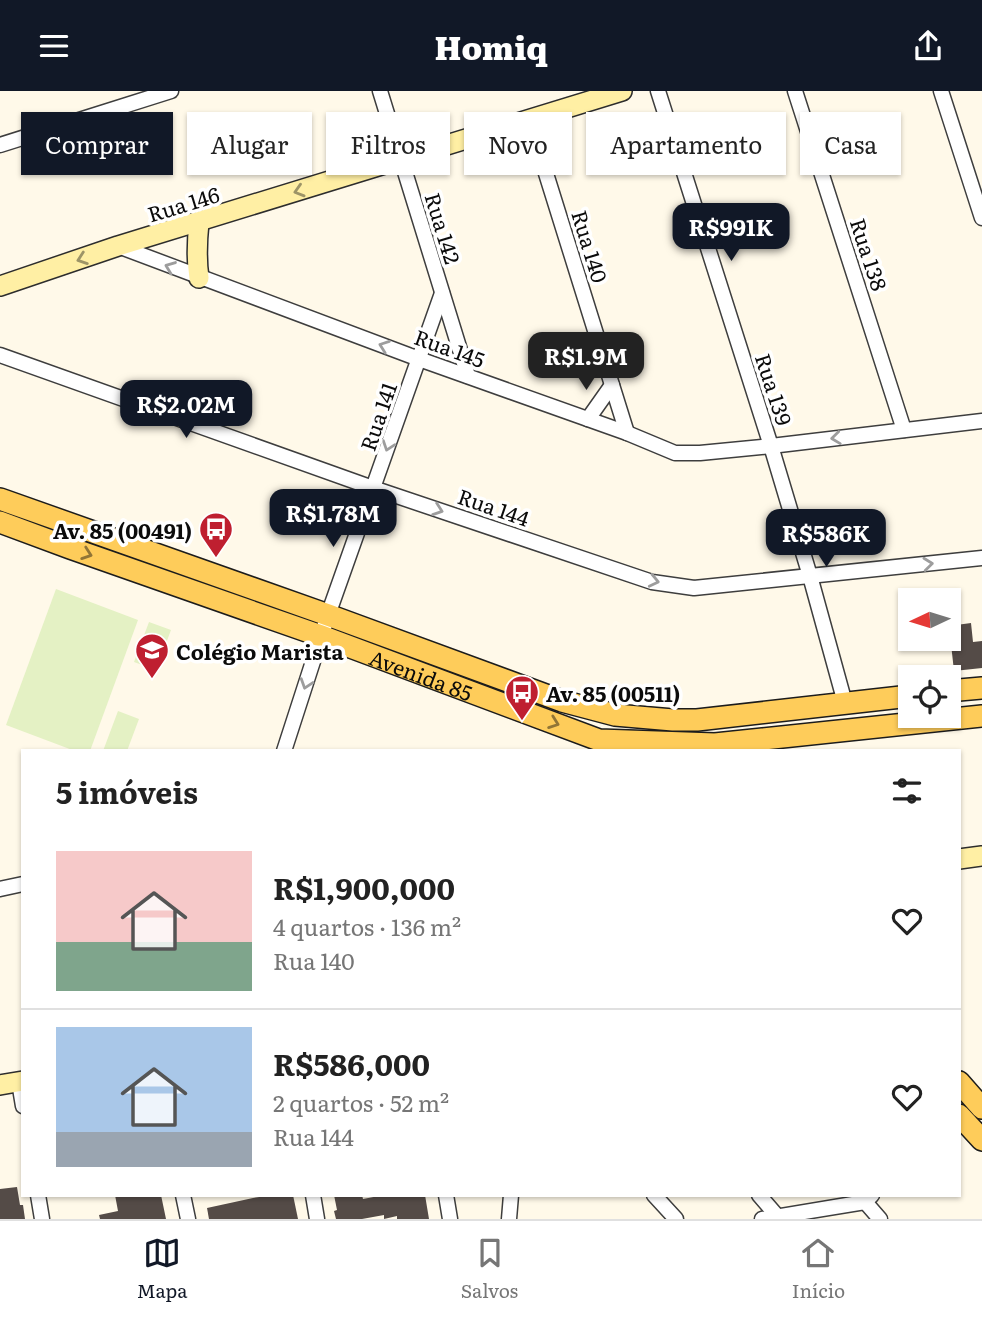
<!DOCTYPE html>
<html lang="pt">
<meta charset="utf-8">
<style>
:root{--surface:#fff;--page:#f6f6f6;--text:#222;--muted:#767676;--line:#e0e0e0;--accent:#111827}
body{margin:0;font-family:Literata,serif;background:var(--page);color:var(--text);height:100vh;display:flex;flex-direction:column;font-size:26px;white-space:nowrap}
*{box-sizing:border-box;margin:0}
p{font-size:23px;color:var(--muted)}
.icon{flex:none;width:38px;height:38px;fill:none;stroke:currentColor;stroke-width:2;stroke-linecap:round;stroke-linejoin:round}
.map{position:relative;flex:1;overflow:hidden}
.sheet{position:absolute;left:21px;top:658px;width:940px;height:448px;display:flex;flex-direction:column;background:var(--surface);border-radius:0px;box-shadow:0 2px 5px #0004}
.sheet>*{flex:none}
.guide{position:absolute;left:21px;top:21px;width:942px;height:63px;display:flex;gap:14px}
.needle{width:46px;rotate:266deg}
.fabs{position:absolute;left:898px;top:497px;display:grid;gap:14px}
.fabs a{display:grid;place-items:center;width:63px;height:63px;border-radius:0px;background:var(--surface);box-shadow:0 2px 5px #0004;font-size:35px}
.price{position:absolute;translate:-50% -60px;padding:0 16px;border-radius:14px;background:var(--accent);color:#fff;font-size:23px;line-height:46px;filter:drop-shadow(0 2px 4px #0008)}
.price::after{content:'';position:absolute;left:50%;top:42px;width:21px;height:16px;margin-left:-10px;background:inherit;clip-path:polygon(0 0,100% 0,50% 100%)}
.price.current{background:#222;color:#fff}
ul{padding:0;list-style:none}
li{display:flex;align-items:center;gap:21px;height:175px;padding:0 35px}
li+li{border-top:2px solid var(--line)}
li span{display:grid;place-items:center;flex:none;width:196px;height:140px;border-radius:0px;color:#555}
li>.icon{margin-inline-start:auto}
span .icon{width:84px;height:84px;fill:#fffc;stroke-width:1}
li b{font-size:30px}
h2{display:flex;justify-content:space-between;align-items:center;height:84px;padding:0 35px;font-size:30px}
.tag{padding:0 24px;border-radius:0px;background:var(--surface);box-shadow:0 2px 5px #0004;font-size:24px;line-height:63px}
.tag.current{background:var(--accent);color:#fff}
header{display:flex;justify-content:space-between;align-items:center;height:91px;padding:0 35px;background:var(--accent);color:#fff;font-size:32px;font-weight:800}
.tabs{display:flex;justify-content:space-around;align-items:center;height:98px;border-top:2px solid var(--line);background:var(--surface);font-size:19px;color:var(--muted)}
.tabs a{display:grid;justify-items:center;gap:4px}
.tabs .current{color:var(--accent)}
.map>svg:first-child{display:block}
.pitch{fill:#e4f1c4}
.building{fill:#544b47}
.lines{fill:none;stroke-linecap:round;stroke-linejoin:round}
.street-casing{stroke:#3e3e3e;stroke-width:17}
.secondary-casing{stroke:#2d2d2d;stroke-width:22}
.primary-casing{stroke:#1c1c1c;stroke-width:24}
.street{stroke:#fff;stroke-width:14}
.secondary{stroke:#ffefa4;stroke-width:19}
.primary{stroke:#fecc5a;stroke-width:21}
.oneway{stroke:#9d9467}
.oneway2{stroke:#9d9d9d}
.oneway3{stroke:#917536}
.labels{text-anchor:middle;dominant-baseline:central;stroke-width:7;stroke-linejoin:round;paint-order:stroke}
.street-label{font-size:21px;fill:#0b0b0b;stroke:#fff}
.poi-label{font-size:21px;font-weight:bold;fill:#0b0b0b;stroke:#fff;text-anchor:start}
</style>
<header><svg class="icon" aria-label="menu" viewBox="0 0 24 24"><path d="M4 6h16M4 12h16M4 18h16"/></svg>Homiq<svg class="icon" aria-label="share" viewBox="0 0 24 24"><path d="M12 15V3M7 8l5-5 5 5M5 13v7h14v-7"/></svg></header>
<div class="map">
<svg width="982" height="1128" viewBox="0 0 982 1128">
<rect width="100%" height="100%" fill="#fff9e9"/>
<g class="pitch">
<path d="M 56,498 L 138,529 L 90,660 L 75,660 L 6,634 Z"/>
<path d="M 149,531 L 171,539 L 156,579 L 134,571 Z"/>
<path d="M 118,620 L 139,628 L 127,660 L 103,660 Z"/>
</g>
<g class="building">
<path d="M 971,532 L 973,551 L 982,550 L 982,577 L 954,580 L 949,535 Z"/>
<path d="M 17,1096 L 20,1114 L 23,1114 L 25,1128 L 0,1128 L 0,1098 Z"/>
<path d="M 115,1104 L 161,1104 L 166,1128 L 100,1128 L 99,1124 L 118,1120 Z"/>
<path d="M 273,1104 L 293,1104 L 298,1128 L 209,1128 L 207,1117 L 253,1107 Z"/>
<path d="M 334,1104 L 362,1104 L 363,1108 L 384,1104 L 425,1104 L 429,1128 L 397,1128 L 397,1125 L 384,1128 L 384,1124 L 362,1128 L 336,1128 L 334,1120 L 337,1119 Z"/>
</g>
<g class="lines">
<g class="street-casing">
<g id="street">
<path d="M 380,0 L 468,285"/>
<path d="M 658,0 L 771,355 L 810,485 L 845,612"/>
<path d="M 795,0 L 904,339"/>
<path d="M 941,0 L 982,127"/>
<path d="M 529,28 L 627,342"/>
<path d="M 0,54 L 171,0"/>
<path d="M 118,155 L 419,268 L 627,342 L 675,362 L 700,362 L 771,355 L 982,330"/>
<path d="M 0,264 L 373,397 L 652,491 L 694,497 L 982,467"/>
<path d="M 588,328 L 612,294"/>
<path d="M 284,660 L 328,524 L 442,202"/>
<path d="M 0,798 L 23,793"/>
<path d="M 19,991 L 23,1015"/>
<path d="M 38,1104 L 42,1128"/>
<path d="M 183,1104 L 188,1128"/>
<path d="M 313,1104 L 317,1128"/>
<path d="M 446,1104 L 450,1128"/>
<path d="M 654,1104 L 676,1128"/>
<path d="M 759,1104 L 778,1126"/>
<path d="M 860,1105 L 880,1128"/>
<path d="M 509,1128 L 511,1104"/>
<path d="M 762,1128 L 865,1111 L 872,1104"/>
</g>
</g>
<g class="secondary-casing">
<g id="secondary">
<path d="M 199,131 C 197,150 196,167 199,187"/>
<path d="M 0,195 L 118,155 L 622,0"/>
<path d="M 959,768 L 982,765"/>
<path d="M 0,994 L 23,990"/>
</g>
</g>
<g class="primary-casing">
<g id="primary">
<path d="M 0,408 L 328,524 L 562,610 L 615,624 L 673,629 L 697,629 L 910,605"/>
<path id="s1" d="M 0,431 L 70,457 L 321,545 L 599,649 L 715,653 L 982,625"/>
<path d="M 948,600 L 982,597"/>
<path d="M 959,991 L 982,1017"/>
<path d="M 959,1024 L 982,1049"/>
</g>
</g>
<use href="#street" class="street"/>
<use href="#secondary" class="secondary"/>
<use href="#primary" class="primary"/>
</g>
<defs><path id="oneway-chevron" d="M-2-3.5L2.5 0L-2 3.5" fill="none" stroke-width="1.6" stroke-linecap="round" stroke-linejoin="round" transform="scale(1.75)"/></defs>
<g class="oneway">
<use href="#oneway-chevron" transform="translate(299 100) rotate(163)"/>
<use href="#oneway-chevron" transform="translate(82 168) rotate(161)"/>
</g>
<g class="oneway2">
<use href="#oneway-chevron" transform="translate(170 176) rotate(-159)"/>
<use href="#oneway-chevron" transform="translate(384 255) rotate(-160)"/>
<use href="#oneway-chevron" transform="translate(836 347) rotate(173)"/>
<use href="#oneway-chevron" transform="translate(388 355) rotate(109)"/>
<use href="#oneway-chevron" transform="translate(438 419) rotate(19)"/>
<use href="#oneway-chevron" transform="translate(928 473) rotate(-6)"/>
<use href="#oneway-chevron" transform="translate(654 490) rotate(13)"/>
<use href="#oneway-chevron" transform="translate(306 593) rotate(108)"/>
</g>
<g class="oneway3">
<use href="#oneway-chevron" transform="translate(87 463) rotate(19)"/>
<use href="#oneway-chevron" transform="translate(554 632) rotate(20)"/>
</g>
<defs>
<g id="bus-pin" transform="scale(1.75)"><path d="M0 17L-7.5 6A9.5 9.5 0 1 1 7.5 6Z" fill="#bf1f30" stroke="#fff"/><path d="M-5-6H5V4H4V6H2V4H-2V6H-4V4H-5ZM-3.5-4V0h7V-4ZM-3.5 1.2v1.5H-2V1.2ZM2 1.2v1.5H3.5V1.2Z" fill="#fff"/></g>
<g id="school-pin" transform="scale(1.75)"><path d="M0 17L-7.5 6A9.5 9.5 0 1 1 7.5 6Z" fill="#bf1f30" stroke="#fff"/><path d="M0-5L7-2L0 1L-7-2ZM-4 1L0 2.5L4 1V4Q0 6-4 4Z" fill="#fff"/></g>
</defs>
<g fill-rule="evenodd">
<use href="#bus-pin" x="216" y="438"/>
<use href="#school-pin" x="152" y="559"/>
<use href="#bus-pin" x="522" y="601"/>
</g>
<g class="labels">
<g class="street-label">
<text transform="translate(183 112) rotate(-17)">Rua 146</text>
<text transform="translate(444 137) rotate(73)">Rua 142</text>
<text transform="translate(591 155) rotate(73)">Rua 140</text>
<text transform="translate(870 163) rotate(72)">Rua 138</text>
<text transform="translate(450 256) rotate(20)">Rua 145</text>
<text transform="translate(775 298) rotate(72)">Rua 139</text>
<text transform="translate(377 325) rotate(-71)">Rua 141</text>
<text transform="translate(494 415) rotate(19)">Rua 144</text>
<text stroke="none"><textPath href="#s1" startOffset="448">Avenida 85</textPath></text>
</g>
<g class="poi-label">
<text x="192" y="438" text-anchor="end">Av. 85 (00491)</text>
<text x="176" y="559">Colégio Marista</text>
<text x="546" y="601">Av. 85 (00511)</text>
</g>
</g>
</svg>
<div class="fabs">
<a><svg class="needle" viewBox="-14 -14 28 28"><path d="M0-13l5 13h-10z" fill="#e53935"/><path d="M0 13l5-13h-10z" fill="#767676"/></svg></a>
<a><svg class="icon" aria-label="locate" viewBox="0 0 24 24"><circle cx="12" cy="12" r="6"/><path d="M12 2v4M12 18v4M2 12h4M18 12h4"/></svg></a>
</div>
<b class="price" style="left:731px;top:172px">R$991K</b>
<b class="price current" style="left:586px;top:301px">R$1.9M</b>
<b class="price" style="left:186px;top:349px">R$2.02M</b>
<b class="price" style="left:333px;top:458px">R$1.78M</b>
<b class="price" style="left:826px;top:478px">R$586K</b>
<div class="guide">
<a class="tag current">Comprar</a>
<a class="tag">Alugar</a>
<a class="tag">Filtros</a>
<a class="tag">Novo</a>
<a class="tag">Apartamento</a>
<a class="tag">Casa</a>
</div>
<section class="sheet">
<h2>5 imóveis<svg class="icon" aria-label="filters" viewBox="0 0 24 24"><path d="M4 7h16M4 17h16"/><circle cx="9" cy="7" r="2"/><circle cx="15" cy="17" r="2"/></svg></h2>
<ul>
<li><span style="background:linear-gradient(#f6c9c9 65%,#7fa58c 0)"><svg class="icon" aria-label="home" viewBox="0 0 24 24"><path d="M3 11l9-7 9 7M6 9v11h12V9"/></svg></span><div><b>R$1,900,000</b><p>4 quartos · 136 m²</p><p>Rua 140</p></div><svg class="icon" aria-label="heart" viewBox="0 0 24 24"><path d="M12 20l-8-8c-3-5 5-10 8-4 3-6 11-1 8 4z"/></svg></li>
<li><span style="background:linear-gradient(#a9c7e8 75%,#9aa5b1 0)"><svg class="icon" aria-label="home" viewBox="0 0 24 24"><path d="M3 11l9-7 9 7M6 9v11h12V9"/></svg></span><div><b>R$586,000</b><p>2 quartos · 52 m²</p><p>Rua 144</p></div><svg class="icon" aria-label="heart" viewBox="0 0 24 24"><path d="M12 20l-8-8c-3-5 5-10 8-4 3-6 11-1 8 4z"/></svg></li>
</ul>
</section>
</div>
<nav class="tabs">
<a class="current"><svg class="icon" aria-label="map" viewBox="0 0 24 24"><path d="M3 6l6-2 6 2 6-2v14l-6 2-6-2-6 2zM9 4v14M15 6v14"/></svg>Mapa</a>
<a><svg class="icon" aria-label="saved" viewBox="0 0 24 24"><path d="M7 4h10v16l-5-4-5 4z"/></svg>Salvos</a>
<a><svg class="icon" aria-label="home" viewBox="0 0 24 24"><path d="M3 11l9-7 9 7M6 9v11h12V9"/></svg>Início</a>
</nav>
